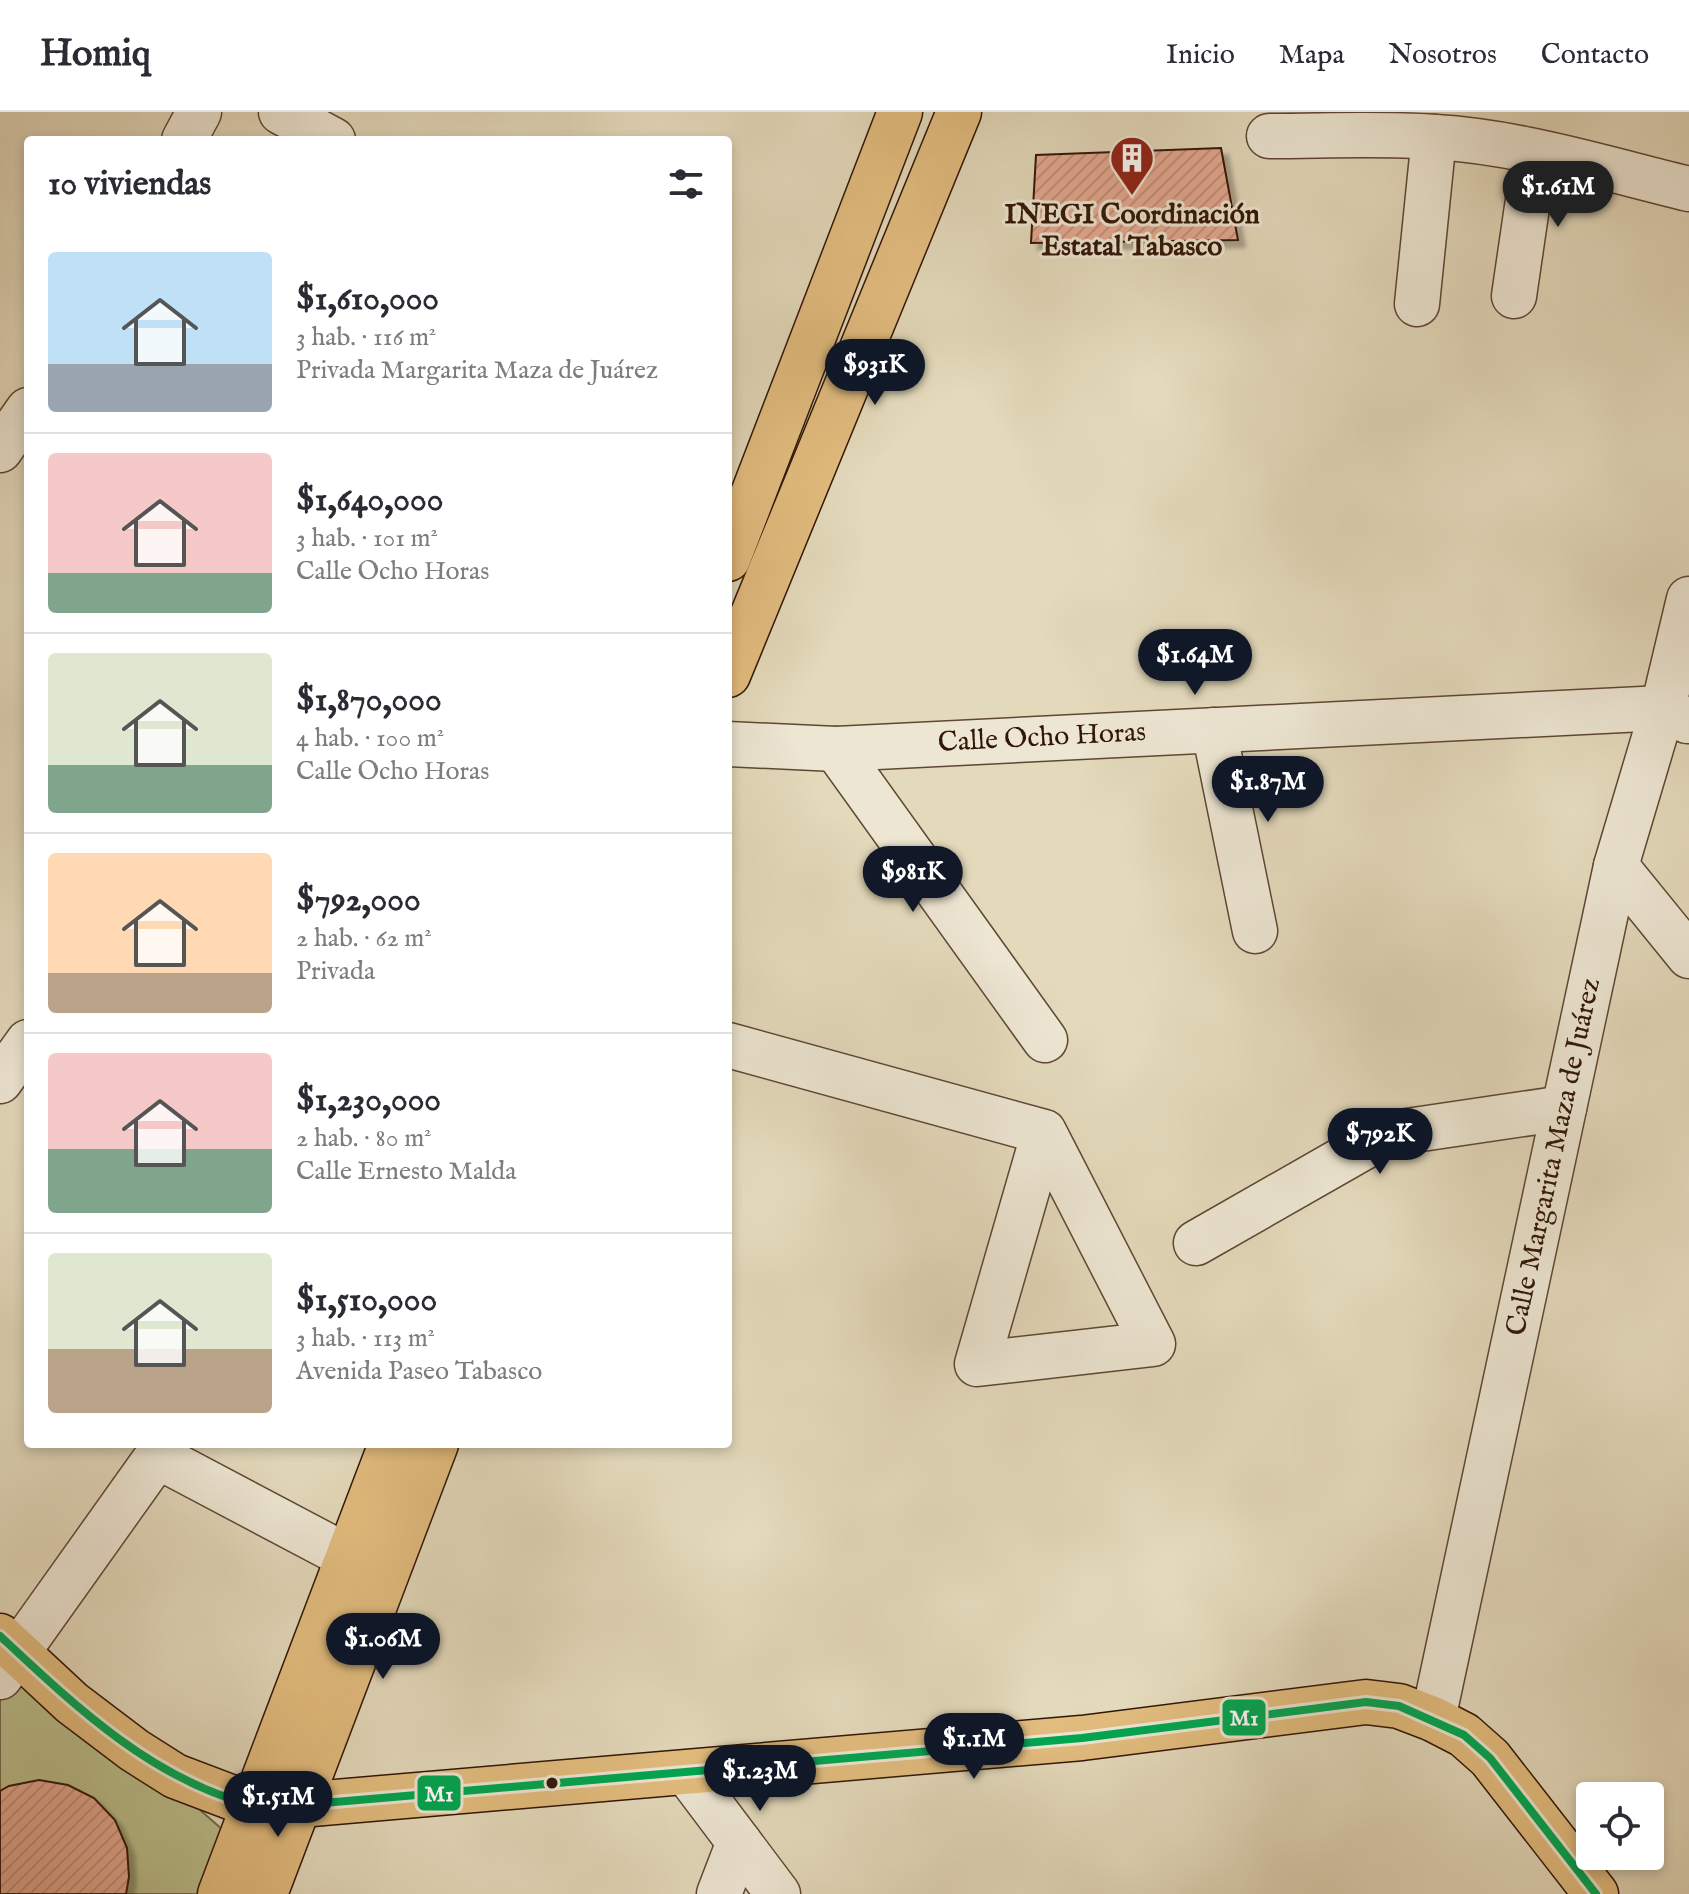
<!DOCTYPE html>
<html lang="es">
<meta charset="utf-8">
<style>
:root{--surface:#fff;--page:#f7f7f7;--text:#2b2b33;--muted:#7c7c81;--line:#e1e1e2;--accent:#111827}
body{margin:0;font-family:"IM FELL English",serif;background:var(--page);color:var(--text);height:100vh;display:flex;flex-direction:column;font-size:30px;white-space:nowrap}
*{box-sizing:border-box;margin:0}
p{font-size:26px;color:var(--muted)}
.icon{flex:none;width:44px;height:44px;fill:none;stroke:currentColor;stroke-width:2;stroke-linecap:round;stroke-linejoin:round}
.map{position:relative;flex:1;overflow:hidden}
.panel{position:absolute;left:24px;top:24px;width:708px;height:1312px;display:flex;flex-direction:column;background:var(--surface);border-radius:8px;box-shadow:0 4px 12px #0003}
.panel>*{flex:none}
.fabs{position:absolute;left:1576px;top:1670px;display:grid;gap:16px}
.fabs a{display:grid;place-items:center;width:88px;height:88px;border-radius:8px;background:var(--surface);box-shadow:0 4px 12px #0003;font-size:40px}
.price{position:absolute;translate:-50% -68px;padding:0 18px;border-radius:28px;background:var(--accent);color:#fff;font-size:26px;line-height:52px;filter:drop-shadow(0 2px 4px #0008)}
.price::after{content:'';position:absolute;left:50%;top:48px;width:24px;height:18px;margin-left:-12px;background:inherit;clip-path:polygon(0 0,100% 0,50% 100%)}
.price.active{background:#222;color:#fff}
ul{padding:0;list-style:none}
li{display:flex;align-items:center;gap:24px;height:200px;padding:0 24px}
li+li{border-top:2px solid var(--line)}
li span{display:grid;place-items:center;flex:none;width:224px;height:160px;border-radius:8px;color:#555}
li>.icon{margin-inline-start:auto}
span .icon{width:96px;height:96px;fill:#fffc;stroke-width:1}
li b{font-size:34px}
h2{display:flex;justify-content:space-between;align-items:center;height:96px;padding:0 24px;font-size:34px}
header{display:flex;align-items:center;gap:48px;box-sizing:border-box;height:112px;padding:0 40px;background:var(--surface);border-bottom:2px solid var(--line)}
header strong{font-size:38px}
nav{display:flex;gap:44px;margin-inline-start:auto;font-size:28px}
.map>svg:first-child{display:block}
.green{fill:#babe8c;stroke:#766a4a;stroke-width:2}
.building{fill:url(#building-hatch);stroke:#311607;stroke-width:2;filter:url(#shadow)}
.lines{fill:none;stroke-linecap:round;stroke-linejoin:round}
.minor-casing{stroke:#5e4734;stroke-width:47}
.major-casing{stroke:#311607;stroke-width:47}
.minor{stroke:#ede6d3;stroke-width:44}
.major{stroke:#e2bc7e;stroke-width:44}
.bus-1-casing{stroke:#ede6d3;stroke-width:14}
.bus-1{stroke:#00a651;stroke-width:8}
.bus-dot{fill:#311607;stroke:#ede6d3;stroke-width:3}
.labels{text-anchor:middle;dominant-baseline:central;stroke-width:6;stroke-linejoin:round;paint-order:stroke}
.poi-label{font-size:28px;font-weight:bold;fill:#311607;stroke:#ede6d3}
.street-label{font-size:28px;fill:#311607;stroke:#ede6d3}
.line-badge{stroke:#ede6d3;stroke-width:3}
.badge-label{font-size:22px;text-anchor:middle;font-weight:bold;fill:#fff}
</style>
<header>
<strong>Homiq</strong>
<nav><a>Inicio</a><a>Mapa</a><a>Nosotros</a><a>Contacto</a></nav>
</header>
<div class="map">
<svg width="1689" height="1782" viewBox="0 0 1689 1782">
<defs>
<pattern id="building-hatch" width="6" height="6" patternUnits="userSpaceOnUse" patternTransform="scale(2)"><rect width="6" height="6" fill="#e4a890"/><path d="M-1 1l2-2M0 6l6-6M5 7l2-2" fill="none" stroke="#c4907b"/></pattern>
<filter id="shadow"><feDropShadow dx="7" dy="7" stdDeviation="2" flood-color="#0004"/></filter>
</defs>
<rect width="100%" height="100%" fill="#e3d9bb"/>
<filter id="stains"><feTurbulence type="fractalNoise" baseFrequency=".0025" numOctaves="4"/><feColorMatrix values="0 0 0 0 .2 0 0 0 0 .09 0 0 0 0 .02 0 0 0 .5 -.17"/></filter>
<radialGradient id="worn" r=".72"><stop offset=".6" stop-color="#630" stop-opacity="0"/><stop offset="1" stop-color="#630" stop-opacity=".3"/></radialGradient>
<path class="green" d="M 19,1539 L 240,1733 L 220,1782 L 0,1782 L 0,1565 Z"/>
<g class="building">
<path d="M 1221,36 L 1238,128 L 1031,131 L 1036,43 Z"/>
<path d="M 39,1668 L 68,1673 L 94,1686 L 115,1708 L 127,1736 L 129,1765 L 126,1782 L 0,1782 L 0,1679 L 9,1674 Z"/>
</g>
<g class="lines">
<g class="minor-casing">
<g id="minor">
<path d="M 281,0 L 333,28"/>
<path d="M 1269,24 C 1324,24 1380,21 1435,25 C 1521,30 1606,57 1689,77"/>
<path d="M 184,28 L 199,0"/>
<path d="M 1514,184 L 1535,40"/>
<path d="M 1417,192 L 1434,25"/>
<path d="M 0,338 L 28,298"/>
<path d="M 1214,618 L 1255,819"/>
<path d="M 728,632 L 836,637 L 1663,596 L 1687,609"/>
<path d="M 836,637 L 1045,928"/>
<path d="M 1616,754 L 1689,844"/>
<path d="M 728,933 L 1044,1020 L 1153,1232 L 977,1252 L 1044,1020"/>
<path d="M 0,969 L 28,930"/>
<path d="M 1196,1131 L 1387,1022 L 1564,996"/>
<path d="M 157,1344 L 348,1445"/>
<path d="M 0,1565 L 166,1332"/>
<path d="M 1433,1607 L 1616,754 L 1663,596 L 1689,487"/>
<path d="M 687,1661 L 778,1782"/>
<path d="M 719,1782 L 739,1730"/>
</g>
</g>
<g class="major-casing">
<g id="major">
<path d="M 728,447 L 900,0"/>
<path d="M 728,563 L 959,0"/>
<path d="M 0,1524 L 72,1591 L 134,1638 L 175,1664 L 254,1694 L 300,1693 L 1082,1626 L 1366,1590 L 1399,1594 L 1433,1607 L 1464,1623 L 1490,1646 L 1596,1782"/>
<path d="M 220,1782 L 391,1332"/>
<path d="M 265,1782 L 436,1332"/>
</g>
</g>
<use href="#minor" class="minor"/>
<use href="#major" class="major"/>
<g class="bus-1-casing">
<path id="bus-1" d="M 0,1524 C 74,1593 150,1666 251,1693 C 266,1697 285,1693 300,1693 L 1082,1626 L 1366,1590 L 1399,1594 L 1464,1623 L 1490,1646 L 1596,1782"/>
</g>
<use href="#bus-1" class="bus-1"/>
</g>
<defs>
<g id="building-pin" transform="scale(2.3)"><path d="M0 17L-7.5 6A9.5 9.5 0 1 1 7.5 6Z" fill="#8f2418" stroke="#ede6d3"/><path d="M-4-6H4V6H1V3H-1V6H-4ZM-2.5-4.3h1.7v1.8h-1.7ZM.8-4.3h1.7v1.8H.8ZM-2.5-1h1.7V.8h-1.7ZM.8-1h1.7V.8H.8Z" fill="#fff"/></g>
</defs>
<g fill-rule="evenodd">
<use href="#building-pin" x="1132" y="46"/>
</g>
<circle class="bus-dot" cx="552" cy="1671" r="7"/>
<g class="labels">
<g class="poi-label">
<text x="1132" y="103">INEGI Coordinación<tspan x="1132" dy="32">Estatal Tabasco</tspan></text>
</g>
<g class="street-label">
<text transform="translate(1042 626) rotate(-3)">Calle Ocho Horas</text>
<text transform="translate(1554 1045) rotate(-78)">Calle Margarita Maza de Juárez</text>
</g>
</g>
<g class="line-badge">
<rect x="1221" y="1586" width="46" height="39" rx="8" fill="#00a651"/>
<rect x="416" y="1662" width="46" height="38" rx="8" fill="#00a651"/>
</g>
<g class="badge-label">
<text x="1244" y="1613">M1</text>
<text x="439" y="1689">M1</text>
</g>
<rect width="100%" height="100%" filter="url(#stains)"/>
<rect width="100%" height="100%" fill="url(#worn)"/>
</svg>
<div class="fabs">
<a><svg class="icon" aria-label="locate" viewBox="0 0 24 24"><circle cx="12" cy="12" r="6"/><path d="M12 2v4M12 18v4M2 12h4M18 12h4"/></svg></a>
</div>
<b class="price active" style="left:1558px;top:117px">$1.61M</b>
<b class="price" style="left:875px;top:295px">$931K</b>
<b class="price" style="left:1195px;top:585px">$1.64M</b>
<b class="price" style="left:1268px;top:712px">$1.87M</b>
<b class="price" style="left:913px;top:802px">$981K</b>
<b class="price" style="left:1380px;top:1064px">$792K</b>
<b class="price" style="left:383px;top:1569px">$1.06M</b>
<b class="price" style="left:974px;top:1669px">$1.1M</b>
<b class="price" style="left:760px;top:1701px">$1.23M</b>
<b class="price" style="left:278px;top:1727px">$1.51M</b>
<section class="panel">
<h2>10 viviendas<svg class="icon" aria-label="filters" viewBox="0 0 24 24"><path d="M4 7h16M4 17h16"/><circle cx="9" cy="7" r="2"/><circle cx="15" cy="17" r="2"/></svg></h2>
<ul>
<li><span style="background:linear-gradient(#bfe0f5 70%,#9aa5b1 0)"><svg class="icon" aria-label="home" viewBox="0 0 24 24"><path d="M3 11l9-7 9 7M6 9v11h12V9"/></svg></span><div><b>$1,610,000</b><p>3 hab. · 116 m²</p><p>Privada Margarita Maza de Juárez</p></div></li>
<li><span style="background:linear-gradient(#f6c9c9 75%,#7fa58c 0)"><svg class="icon" aria-label="home" viewBox="0 0 24 24"><path d="M3 11l9-7 9 7M6 9v11h12V9"/></svg></span><div><b>$1,640,000</b><p>3 hab. · 101 m²</p><p>Calle Ocho Horas</p></div></li>
<li><span style="background:linear-gradient(#dfe7d0 70%,#7fa58c 0)"><svg class="icon" aria-label="home" viewBox="0 0 24 24"><path d="M3 11l9-7 9 7M6 9v11h12V9"/></svg></span><div><b>$1,870,000</b><p>4 hab. · 100 m²</p><p>Calle Ocho Horas</p></div></li>
<li><span style="background:linear-gradient(#ffd9b3 75%,#b9a48a 0)"><svg class="icon" aria-label="home" viewBox="0 0 24 24"><path d="M3 11l9-7 9 7M6 9v11h12V9"/></svg></span><div><b>$792,000</b><p>2 hab. · 62 m²</p><p>Privada</p></div></li>
<li><span style="background:linear-gradient(#f6c9c9 60%,#7fa58c 0)"><svg class="icon" aria-label="home" viewBox="0 0 24 24"><path d="M3 11l9-7 9 7M6 9v11h12V9"/></svg></span><div><b>$1,230,000</b><p>2 hab. · 80 m²</p><p>Calle Ernesto Malda</p></div></li>
<li><span style="background:linear-gradient(#dfe7d0 60%,#b9a48a 0)"><svg class="icon" aria-label="home" viewBox="0 0 24 24"><path d="M3 11l9-7 9 7M6 9v11h12V9"/></svg></span><div><b>$1,510,000</b><p>3 hab. · 113 m²</p><p>Avenida Paseo Tabasco</p></div></li>
</ul>
</section>
</div>
